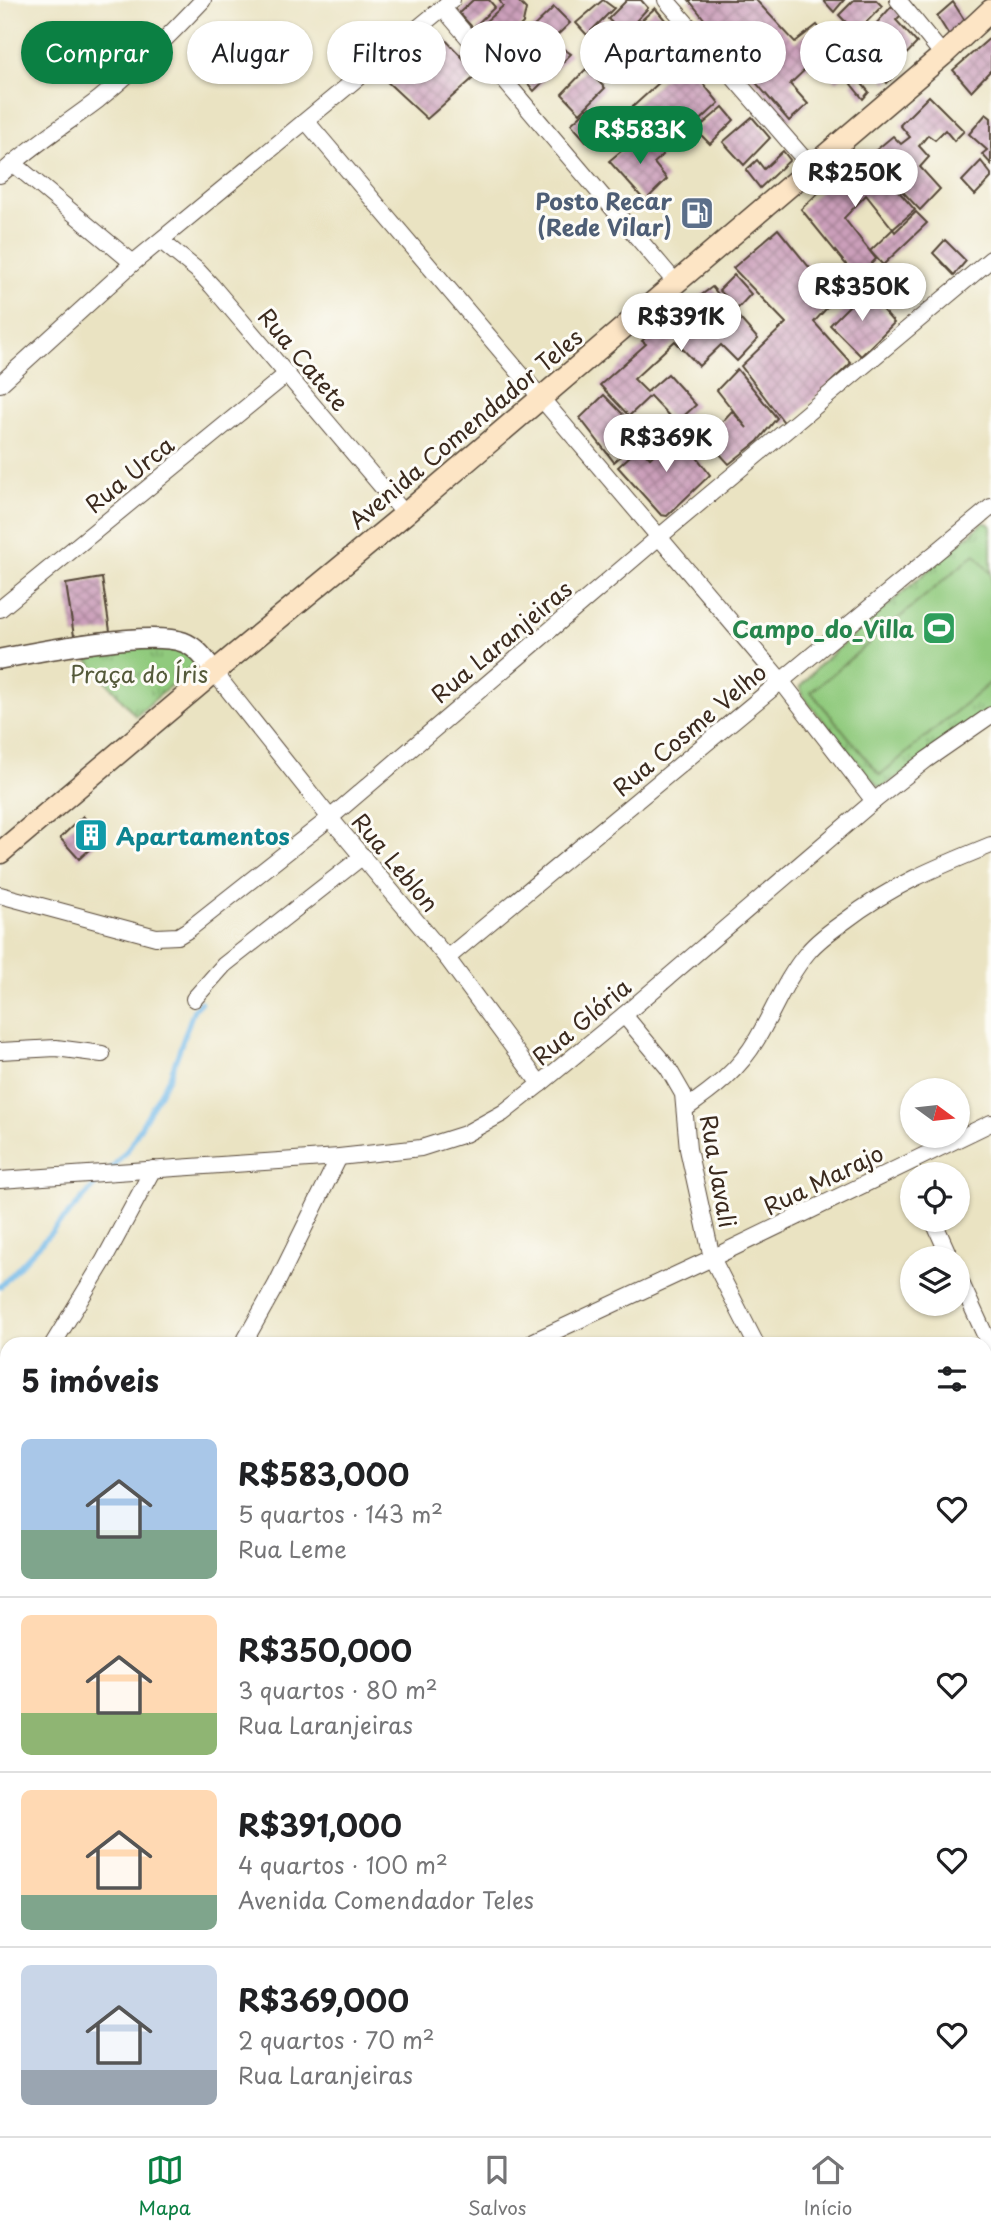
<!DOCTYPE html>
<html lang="pt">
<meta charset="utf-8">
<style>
:root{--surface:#fff;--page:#f2f2f2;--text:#202124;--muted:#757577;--line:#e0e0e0;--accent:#0b8043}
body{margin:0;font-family:"Playpen Sans",sans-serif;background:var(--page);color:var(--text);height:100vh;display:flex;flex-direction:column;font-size:26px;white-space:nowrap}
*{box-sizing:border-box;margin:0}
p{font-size:23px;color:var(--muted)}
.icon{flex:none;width:38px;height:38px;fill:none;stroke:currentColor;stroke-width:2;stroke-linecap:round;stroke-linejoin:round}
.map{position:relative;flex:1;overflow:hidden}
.drawer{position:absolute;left:0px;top:1337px;width:992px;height:800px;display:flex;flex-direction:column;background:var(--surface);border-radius:21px 21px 0 0;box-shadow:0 2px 5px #0004}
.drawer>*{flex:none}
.hud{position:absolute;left:21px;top:21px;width:950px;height:63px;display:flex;gap:14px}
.needle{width:46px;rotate:105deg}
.buttons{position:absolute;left:900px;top:1078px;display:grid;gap:14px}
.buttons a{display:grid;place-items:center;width:70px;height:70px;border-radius:50%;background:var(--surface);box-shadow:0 2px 5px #0004;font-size:35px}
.price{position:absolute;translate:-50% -60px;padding:0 16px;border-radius:24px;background:#fff;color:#222;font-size:23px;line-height:46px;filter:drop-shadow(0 2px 4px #0008)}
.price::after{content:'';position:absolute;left:50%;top:42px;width:21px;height:16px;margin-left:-10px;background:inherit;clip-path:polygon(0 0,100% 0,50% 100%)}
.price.on{background:var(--accent);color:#fff}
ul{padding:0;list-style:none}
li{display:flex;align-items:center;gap:21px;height:175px;padding:0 21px}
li+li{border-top:2px solid var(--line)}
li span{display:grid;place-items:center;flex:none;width:196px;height:140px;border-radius:10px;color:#555}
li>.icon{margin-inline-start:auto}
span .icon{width:84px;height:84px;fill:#fffc;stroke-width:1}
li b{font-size:30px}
h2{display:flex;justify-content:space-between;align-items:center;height:84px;padding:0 21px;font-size:30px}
.pill{padding:0 24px;border-radius:32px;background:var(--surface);box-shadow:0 2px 5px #0004;font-size:24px;line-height:63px}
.pill.on{background:var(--accent);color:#fff}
.menu{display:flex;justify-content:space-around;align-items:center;height:98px;border-top:2px solid var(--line);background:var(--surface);font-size:19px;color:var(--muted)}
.menu a{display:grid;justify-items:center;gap:4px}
.menu .on{color:var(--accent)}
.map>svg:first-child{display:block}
.grass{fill:url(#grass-tufts);stroke:#667a4e;stroke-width:2}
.pitch{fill:#90ca7d;stroke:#667a4e;stroke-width:2}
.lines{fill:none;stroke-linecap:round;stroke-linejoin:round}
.stream{stroke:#6fb8e8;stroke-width:5}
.building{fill:url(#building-cross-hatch)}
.minor-casing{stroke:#554637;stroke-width:18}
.tertiary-casing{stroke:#554637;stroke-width:22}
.secondary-casing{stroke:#554637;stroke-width:24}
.minor{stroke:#fff;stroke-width:16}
.tertiary{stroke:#fff;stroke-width:19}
.secondary{stroke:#fde5c5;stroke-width:21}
.labels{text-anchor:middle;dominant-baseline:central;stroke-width:6;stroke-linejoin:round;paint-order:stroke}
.service-label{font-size:23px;font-weight:bold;fill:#4e5e75;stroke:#fdfcf7;text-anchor:end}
.street-label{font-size:23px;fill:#3b2a1e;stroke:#fdfcf7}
.leisure-label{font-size:23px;font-weight:bold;fill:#27864d;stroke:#fdfcf7;text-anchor:end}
.park-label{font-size:23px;fill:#545a3a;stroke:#fdfcf7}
.culture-label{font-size:23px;font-weight:bold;fill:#0d838f;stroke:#fdfcf7;text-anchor:start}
</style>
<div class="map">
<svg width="991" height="2136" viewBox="0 0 991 2136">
<defs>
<pattern id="grass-tufts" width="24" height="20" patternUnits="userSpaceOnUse" patternTransform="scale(1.75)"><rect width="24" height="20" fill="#90ca7d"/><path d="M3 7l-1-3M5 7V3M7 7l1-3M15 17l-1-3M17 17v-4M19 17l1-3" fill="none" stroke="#77a466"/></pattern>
<pattern id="building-cross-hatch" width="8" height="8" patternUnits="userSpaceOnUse" patternTransform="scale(1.75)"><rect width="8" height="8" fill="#cb9fba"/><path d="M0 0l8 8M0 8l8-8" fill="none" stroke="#a68297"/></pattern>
</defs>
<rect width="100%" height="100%" fill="#fdfcf7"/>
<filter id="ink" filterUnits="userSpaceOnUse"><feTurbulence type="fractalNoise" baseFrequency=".0143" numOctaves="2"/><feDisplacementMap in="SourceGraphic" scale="14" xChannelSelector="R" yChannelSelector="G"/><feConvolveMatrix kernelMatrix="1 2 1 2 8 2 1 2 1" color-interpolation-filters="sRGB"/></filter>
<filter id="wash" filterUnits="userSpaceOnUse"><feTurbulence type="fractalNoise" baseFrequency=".00686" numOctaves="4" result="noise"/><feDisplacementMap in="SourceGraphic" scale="28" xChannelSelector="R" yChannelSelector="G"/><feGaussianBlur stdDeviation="1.57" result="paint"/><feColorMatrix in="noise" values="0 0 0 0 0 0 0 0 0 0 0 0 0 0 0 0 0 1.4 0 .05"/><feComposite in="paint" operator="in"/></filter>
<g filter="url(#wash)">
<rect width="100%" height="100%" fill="#eae3c2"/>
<g class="grass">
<path d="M 983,523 L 987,523 L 991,526 L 991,713 L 883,787 L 878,786 L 804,698 L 800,687 L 820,664 Z"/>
<path d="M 172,644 L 200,659 L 136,716 L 80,651 Z"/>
</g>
<path class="pitch" d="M 975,554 L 991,574 L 991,682 L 880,775 L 811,692 Z"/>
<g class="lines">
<g class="stream">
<path d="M 110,1170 L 128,1149 L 170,1076 L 194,1009 L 201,1002"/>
<path d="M 0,1287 L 103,1177"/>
</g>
</g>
<g id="blocks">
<g class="building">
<path d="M 473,0 L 489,0 L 495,7 L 473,28 L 459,13 Z"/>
<path d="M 499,0 L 517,0 L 526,9 L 523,23 L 496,50 L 477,29 L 503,6 Z"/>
<path d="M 603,0 L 614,8 L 587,35 L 576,23 Z"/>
<path d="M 627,0 L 641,0 L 648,8 L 624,34 L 608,19 Z"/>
<path d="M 689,0 L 756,0 L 795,42 L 817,25 L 832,44 L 790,84 L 808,104 L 789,121 L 739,63 L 749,55 L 743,48 L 733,55 Z"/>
<path d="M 823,0 L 844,0 L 834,12 Z"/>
<path d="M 854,0 L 876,0 L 882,6 L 856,33 L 839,15 Z"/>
<path d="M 953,2 L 965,21 L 954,33 L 949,35 L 937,16 Z"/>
<path d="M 892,6 L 901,15 L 896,20 L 917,43 L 898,63 L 878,40 L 887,30 L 880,35 L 873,27 Z"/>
<path d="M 554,7 L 570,23 L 546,46 L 530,30 Z"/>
<path d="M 655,8 L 666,21 L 644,43 L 633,28 Z"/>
<path d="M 436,33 L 442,36 L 478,74 L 427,119 L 382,77 Z"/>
<path d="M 868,33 L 899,71 L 887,83 L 855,46 Z"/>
<path d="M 991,37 L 991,70 L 971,91 L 953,70 Z"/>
<path d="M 533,41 L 546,55 L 526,76 L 512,62 Z"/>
<path d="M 666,44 L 680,59 L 666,72 L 652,59 Z"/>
<path d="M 561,47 L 571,54 L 534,91 L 526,81 Z"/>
<path d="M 833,55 L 848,70 L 837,82 L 818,65 Z"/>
<path d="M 684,60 L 719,103 L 678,141 L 661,124 L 648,135 L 627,112 Z"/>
<path d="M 586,69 L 605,88 L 580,113 L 562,94 Z"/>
<path d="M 857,78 L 869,92 L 863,99 L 851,84 Z"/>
<path d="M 929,96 L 964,131 L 954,141 L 945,130 L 935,140 L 928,135 L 919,146 L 929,157 L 920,167 L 940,189 L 920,210 L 869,156 L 893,136 L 901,144 L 910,137 L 900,125 Z"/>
<path d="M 590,107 L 606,123 L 586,141 L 571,124 Z"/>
<path d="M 723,107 L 734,120 L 710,144 L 696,130 Z"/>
<path d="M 986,114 L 991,118 L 991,164 L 982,154 L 987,150 L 969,134 Z"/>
<path d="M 752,117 L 770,138 L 744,165 L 723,142 Z"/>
<path d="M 643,133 L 663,155 L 654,163 L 667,179 L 645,201 L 609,161 Z"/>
<path d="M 783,151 L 790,160 L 760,188 L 746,170 L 757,160 L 764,169 Z"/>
<path d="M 863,151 L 915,210 L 893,229 L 866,195 L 844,218 L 876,259 L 857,278 L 801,209 Z"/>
<path d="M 981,161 L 991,174 L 991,178 L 975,195 L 962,181 Z"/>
<path d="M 916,212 L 927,223 L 883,265 L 870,251 L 893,229 L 895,232 Z"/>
<path d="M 778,229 L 835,299 L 814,322 L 851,363 L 786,425 L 741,366 L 786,323 L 733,268 Z"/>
<path d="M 945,240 L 966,261 L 954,275 L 933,253 Z"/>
<path d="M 734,275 L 751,294 L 738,308 L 719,290 Z"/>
<path d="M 712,287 L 758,339 L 737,361 L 721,345 L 699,366 L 675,341 L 634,379 L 647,392 L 668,374 L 696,405 L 676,423 L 650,396 L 629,416 L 600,385 L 646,344 L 642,341 L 660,323 L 665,328 L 687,306 Z"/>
<path d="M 865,290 L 894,323 L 861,356 L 830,325 Z"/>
<path d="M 737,369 L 777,418 L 758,441 L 729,464 L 706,439 L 732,411 L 747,428 L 717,390 Z"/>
<path d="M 604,395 L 644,436 L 614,462 L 580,418 Z"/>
<path d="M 678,432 L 710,475 L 667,516 L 661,515 L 618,467 L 640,447 L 650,458 Z"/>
<path d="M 102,578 L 110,631 L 74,636 L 66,584 Z"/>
<path d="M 83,816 L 102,838 L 79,859 L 60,838 Z"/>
</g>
</g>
</g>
<g filter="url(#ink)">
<use href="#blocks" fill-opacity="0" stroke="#554637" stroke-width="2"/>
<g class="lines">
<g class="minor-casing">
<g id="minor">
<path d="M 666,0 L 812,168"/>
<path d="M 898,0 L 943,55"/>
<path d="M 443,8 L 676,283"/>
<path d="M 306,121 L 782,682 L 874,801"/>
<path d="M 13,163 L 133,263"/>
<path d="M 0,175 C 30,147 65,125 98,100 C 135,70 170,35 203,0"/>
<path d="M 161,241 L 197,270 L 212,286 L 405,514"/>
<path d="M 0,384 L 133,263 L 452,0"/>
<path d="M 0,609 L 287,374"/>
<path d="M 214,672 L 330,818 L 447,958 L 540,1084"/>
<path d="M 0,895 L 156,937 L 178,936 L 188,930 L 330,818 L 659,537 L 991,259"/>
<path d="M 447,958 L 991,507"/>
<path d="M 194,999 L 224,965 L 363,856"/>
<path d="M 624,1015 L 668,1068 L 683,1094 L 688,1149 L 712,1258 L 756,1344"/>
<path d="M 0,1051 L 56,1048 L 102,1054"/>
<path d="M 685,1109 C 714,1089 739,1070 757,1039 C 774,1010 786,978 808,952 C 818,940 832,930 845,921 C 892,885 937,867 991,845"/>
<path d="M 0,1180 L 339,1157 L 421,1148 L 465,1134 L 503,1113 L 540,1084 L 624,1015 L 874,801 L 926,760 L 991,715"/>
<path d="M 933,1220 L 950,1258"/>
<path d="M 957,1274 L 985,1335 L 991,1355"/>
<path d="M 534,1341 L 712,1258 L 991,1123"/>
<path d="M 53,1344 L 103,1262 L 153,1169"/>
<path d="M 243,1344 L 276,1285 L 339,1157"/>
<path d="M 0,1436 L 7,1422"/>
<path d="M 0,1731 L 7,1731"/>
<path d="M 985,1904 L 991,1903"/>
<path d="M 0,1911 L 7,1911"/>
<path d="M 985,1916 L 991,1925"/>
<path d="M 985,2085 L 991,2085"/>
<path d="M 452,2130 L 459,2136"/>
<path d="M 646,2130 L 649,2136"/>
</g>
</g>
<g class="tertiary-casing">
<path id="tertiary" d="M 0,659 C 40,651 148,630 183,642 C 197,647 206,660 214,672"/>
</g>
<g class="secondary-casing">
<path id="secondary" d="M 0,853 L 232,657 L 405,514 L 943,55 L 991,10"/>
</g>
<use href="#minor" class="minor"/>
<use href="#tertiary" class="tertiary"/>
<use href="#secondary" class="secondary"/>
</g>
</g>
<defs>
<g id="fuel-square" transform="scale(1.75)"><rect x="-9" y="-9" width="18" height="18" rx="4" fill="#5c6f8a" stroke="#fdfcf7"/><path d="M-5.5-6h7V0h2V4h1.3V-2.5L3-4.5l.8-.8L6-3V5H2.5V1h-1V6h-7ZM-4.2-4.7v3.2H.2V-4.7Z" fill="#fff"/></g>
<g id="stadium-square" transform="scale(1.75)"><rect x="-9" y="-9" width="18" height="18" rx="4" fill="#2e9e5b" stroke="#fdfcf7"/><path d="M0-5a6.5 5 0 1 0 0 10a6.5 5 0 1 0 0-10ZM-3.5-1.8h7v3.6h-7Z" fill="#fff"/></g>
<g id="building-square" transform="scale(1.75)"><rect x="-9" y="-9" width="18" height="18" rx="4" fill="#0f9aa8" stroke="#fdfcf7"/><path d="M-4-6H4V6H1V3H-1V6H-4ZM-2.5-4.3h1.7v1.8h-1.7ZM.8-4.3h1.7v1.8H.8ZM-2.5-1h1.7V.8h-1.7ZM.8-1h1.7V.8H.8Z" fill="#fff"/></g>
</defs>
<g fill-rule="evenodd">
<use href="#fuel-square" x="697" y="213"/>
<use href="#stadium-square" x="939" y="628"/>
<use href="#building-square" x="91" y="835"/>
</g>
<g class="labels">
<g class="service-label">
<text x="672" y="200">Posto Recar<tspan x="672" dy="26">(Rede Vilar)</tspan></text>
</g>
<g class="street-label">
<text transform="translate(304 359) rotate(50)">Rua Catete</text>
<text transform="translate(465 428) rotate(-40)">Avenida Comendador Teles</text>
<text transform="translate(129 474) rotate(-39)">Rua Urca</text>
<text transform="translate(501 641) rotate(-40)">Rua Laranjeiras</text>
<text transform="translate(689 729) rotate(-40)">Rua Cosme Velho</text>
<text transform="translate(396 862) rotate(50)">Rua Leblon</text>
<text transform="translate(581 1021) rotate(-40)">Rua Glória</text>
<text transform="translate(719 1171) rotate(80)">Rua Javali</text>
<text transform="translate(823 1179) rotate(-26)">Rua Marajo</text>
</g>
<g class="leisure-label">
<text x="914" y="628">Campo_do_Villa</text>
</g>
<g class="park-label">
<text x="139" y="673">Praça do Íris</text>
</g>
<g class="culture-label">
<text x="116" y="835">Apartamentos</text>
</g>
</g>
</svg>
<div class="buttons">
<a><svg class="needle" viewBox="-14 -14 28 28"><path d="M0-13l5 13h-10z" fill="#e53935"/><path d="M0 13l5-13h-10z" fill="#757577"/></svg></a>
<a><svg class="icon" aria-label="locate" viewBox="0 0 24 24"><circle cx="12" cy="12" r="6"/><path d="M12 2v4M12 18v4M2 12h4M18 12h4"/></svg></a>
<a><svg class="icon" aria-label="layers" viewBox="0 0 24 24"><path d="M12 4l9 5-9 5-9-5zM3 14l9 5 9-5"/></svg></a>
</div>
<b class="price on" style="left:640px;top:166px">R$583K</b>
<b class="price" style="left:855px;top:209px">R$250K</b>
<b class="price" style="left:862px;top:323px">R$350K</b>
<b class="price" style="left:681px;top:353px">R$391K</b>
<b class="price" style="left:666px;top:474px">R$369K</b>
<div class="hud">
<a class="pill on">Comprar</a>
<a class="pill">Alugar</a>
<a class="pill">Filtros</a>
<a class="pill">Novo</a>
<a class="pill">Apartamento</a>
<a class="pill">Casa</a>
</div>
<section class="drawer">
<h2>5 imóveis<svg class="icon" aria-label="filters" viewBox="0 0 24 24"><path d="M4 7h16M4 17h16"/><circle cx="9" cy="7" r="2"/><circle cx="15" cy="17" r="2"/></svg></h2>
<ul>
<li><span style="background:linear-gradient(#a9c7e8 65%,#7fa58c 0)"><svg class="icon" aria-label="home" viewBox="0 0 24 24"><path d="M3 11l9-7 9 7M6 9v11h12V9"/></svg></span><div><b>R$583,000</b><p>5 quartos · 143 m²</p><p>Rua Leme</p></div><svg class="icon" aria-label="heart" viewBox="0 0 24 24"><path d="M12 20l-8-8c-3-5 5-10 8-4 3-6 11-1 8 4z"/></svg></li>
<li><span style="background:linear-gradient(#ffd9b3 70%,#8fb573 0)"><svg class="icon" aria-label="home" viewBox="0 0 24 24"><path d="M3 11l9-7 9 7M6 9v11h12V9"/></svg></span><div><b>R$350,000</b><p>3 quartos · 80 m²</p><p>Rua Laranjeiras</p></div><svg class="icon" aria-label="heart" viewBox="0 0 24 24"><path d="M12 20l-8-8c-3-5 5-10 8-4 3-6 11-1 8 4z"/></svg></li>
<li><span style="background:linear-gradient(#ffd9b3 75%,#7fa58c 0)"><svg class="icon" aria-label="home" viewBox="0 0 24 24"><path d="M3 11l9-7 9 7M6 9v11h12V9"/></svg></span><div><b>R$391,000</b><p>4 quartos · 100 m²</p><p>Avenida Comendador Teles</p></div><svg class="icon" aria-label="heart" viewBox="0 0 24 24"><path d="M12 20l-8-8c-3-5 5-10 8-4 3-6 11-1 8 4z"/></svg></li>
<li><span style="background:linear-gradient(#c9d6e8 75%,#9aa5b1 0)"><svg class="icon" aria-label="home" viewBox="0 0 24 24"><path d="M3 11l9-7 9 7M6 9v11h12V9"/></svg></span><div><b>R$369,000</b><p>2 quartos · 70 m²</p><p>Rua Laranjeiras</p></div><svg class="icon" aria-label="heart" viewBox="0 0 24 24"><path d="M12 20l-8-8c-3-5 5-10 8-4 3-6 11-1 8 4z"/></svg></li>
</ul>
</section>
</div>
<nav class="menu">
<a class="on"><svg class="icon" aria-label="map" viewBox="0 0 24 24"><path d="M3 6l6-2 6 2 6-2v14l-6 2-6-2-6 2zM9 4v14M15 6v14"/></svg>Mapa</a>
<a><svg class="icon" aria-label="saved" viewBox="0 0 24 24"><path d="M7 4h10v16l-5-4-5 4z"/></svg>Salvos</a>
<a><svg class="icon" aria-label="home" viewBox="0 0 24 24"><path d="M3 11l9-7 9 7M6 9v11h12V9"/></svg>Início</a>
</nav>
